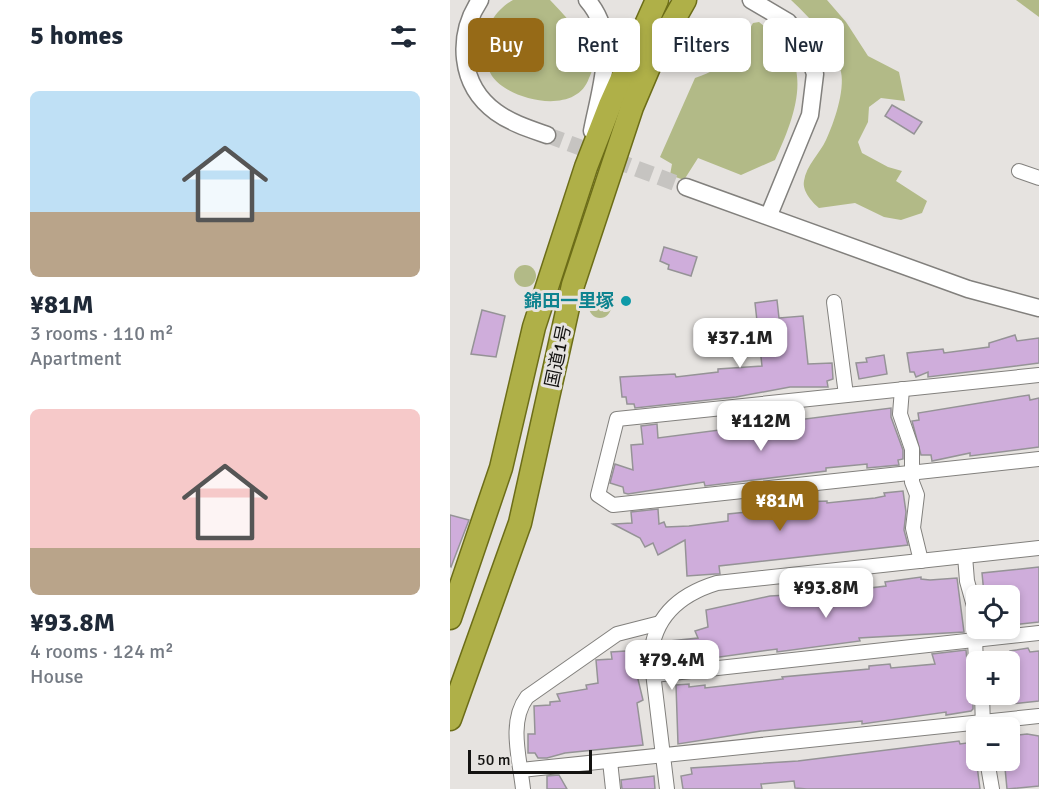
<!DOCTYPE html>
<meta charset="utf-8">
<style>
:root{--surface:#fff;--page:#f6f6f7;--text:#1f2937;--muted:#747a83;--accent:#966a17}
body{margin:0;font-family:Signika,"Noto Sans JP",sans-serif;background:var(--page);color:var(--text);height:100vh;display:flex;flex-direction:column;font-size:22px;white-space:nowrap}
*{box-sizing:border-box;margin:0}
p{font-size:20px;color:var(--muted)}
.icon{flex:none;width:33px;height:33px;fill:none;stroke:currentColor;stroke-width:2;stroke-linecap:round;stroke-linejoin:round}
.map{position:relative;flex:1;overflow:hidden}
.sheet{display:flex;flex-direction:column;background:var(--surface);width:450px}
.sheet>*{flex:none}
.top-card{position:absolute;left:18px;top:18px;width:480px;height:54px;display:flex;gap:12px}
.controls{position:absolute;left:516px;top:585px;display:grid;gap:12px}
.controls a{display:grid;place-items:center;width:54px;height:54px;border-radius:9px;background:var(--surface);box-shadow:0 3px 9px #0003;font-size:30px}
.scale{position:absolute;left:18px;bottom:15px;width:124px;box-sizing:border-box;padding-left:6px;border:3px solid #141311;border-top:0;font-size:16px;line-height:21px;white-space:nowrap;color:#141311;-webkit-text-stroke:4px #e6e3e0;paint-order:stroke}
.price{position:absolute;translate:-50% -51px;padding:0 14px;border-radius:12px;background:#fff;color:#222;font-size:20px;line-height:39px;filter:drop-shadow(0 2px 3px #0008)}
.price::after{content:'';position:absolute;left:50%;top:36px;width:18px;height:14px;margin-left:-9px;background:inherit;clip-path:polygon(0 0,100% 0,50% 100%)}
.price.selected{background:var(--accent);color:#fff}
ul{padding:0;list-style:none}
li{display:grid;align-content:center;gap:12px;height:318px;padding:0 30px}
li span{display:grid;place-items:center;height:186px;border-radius:9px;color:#555}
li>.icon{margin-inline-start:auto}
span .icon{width:108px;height:108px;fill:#fffc;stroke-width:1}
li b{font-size:26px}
h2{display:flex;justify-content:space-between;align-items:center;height:72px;padding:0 30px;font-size:26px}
.pill{padding:0 21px;border-radius:9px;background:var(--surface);box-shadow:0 3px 9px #0003;font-size:21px;line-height:54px}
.pill.selected{background:var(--accent);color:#fff}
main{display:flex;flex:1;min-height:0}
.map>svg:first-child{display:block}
.green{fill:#b2ba87}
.building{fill:#cfaddb;stroke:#959396;stroke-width:1.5}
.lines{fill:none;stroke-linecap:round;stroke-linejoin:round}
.tertiary-tunnel{stroke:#c6c4c1;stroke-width:16;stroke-dasharray:16 8;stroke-linecap:butt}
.minor-casing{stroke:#82807d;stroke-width:16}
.tertiary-casing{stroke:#82807d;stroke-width:19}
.trunk-casing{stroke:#6c6d18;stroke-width:25}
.minor{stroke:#fff;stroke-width:14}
.tertiary{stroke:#fff;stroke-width:16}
.trunk{stroke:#afb048;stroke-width:22}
.culture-dot{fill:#0f9aa8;stroke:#e6e3e0;stroke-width:2}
.labels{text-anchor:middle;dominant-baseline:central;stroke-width:6;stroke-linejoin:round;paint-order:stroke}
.culture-label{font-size:18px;font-weight:bold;fill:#0d838f;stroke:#e6e3e0;text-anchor:end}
.street-label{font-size:18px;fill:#141311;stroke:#e6e3e0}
</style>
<main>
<section class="sheet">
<h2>5 homes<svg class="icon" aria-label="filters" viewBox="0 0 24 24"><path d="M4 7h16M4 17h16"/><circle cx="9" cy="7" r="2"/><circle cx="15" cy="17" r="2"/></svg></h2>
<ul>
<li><span style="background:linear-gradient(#bfe0f5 65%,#b9a48a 0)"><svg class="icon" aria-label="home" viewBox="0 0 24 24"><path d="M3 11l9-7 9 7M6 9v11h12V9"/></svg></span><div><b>¥81M</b><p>3 rooms · 110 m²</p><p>Apartment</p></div></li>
<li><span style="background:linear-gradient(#f6c9c9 75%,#b9a48a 0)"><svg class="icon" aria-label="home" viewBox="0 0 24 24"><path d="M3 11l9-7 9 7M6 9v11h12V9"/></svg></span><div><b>¥93.8M</b><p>4 rooms · 124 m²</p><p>House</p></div></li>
</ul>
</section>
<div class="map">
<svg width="589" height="789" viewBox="0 0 589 789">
<rect width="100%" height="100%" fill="#e6e3e0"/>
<g class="green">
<path d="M 63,0 L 100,0 C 115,16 137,38 142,60 C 144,66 142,72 139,78 C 126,117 58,100 42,76 C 36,66 34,56 35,45 C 35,26 47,9 63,0 Z"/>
<path d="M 341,0 L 377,0 L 396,22 L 418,56 L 449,72 L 455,101 L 431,98 L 419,107 L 418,122 L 408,142 L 412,153 L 438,167 L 452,171 L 446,181 L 477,201 L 472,213 L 451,220 L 434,217 L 405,203 L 369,208 C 362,202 352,191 354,181 C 356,166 370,153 376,140 C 384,123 395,91 391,72 C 384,42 362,20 341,0 Z"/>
<path d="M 566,0 L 589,0 L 589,17 Z"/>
<path d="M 309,22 C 320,31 332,39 339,52 C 359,84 339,129 325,160 L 291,175 L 248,158 L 234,180 L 220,175 L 222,164 L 210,157 L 245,78 C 280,66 286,54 303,23 Z"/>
<circle cx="75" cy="276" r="11"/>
<circle cx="150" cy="307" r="11"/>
</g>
<g class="building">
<path d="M 442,105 L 472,122 L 464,134 L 435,116 Z"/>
<path d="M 214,247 L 247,257 L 241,276 L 218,269 L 219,265 L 210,261 Z"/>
<path d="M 327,300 L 329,318 L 353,316 L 358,364 L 382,363 L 383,379 L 377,381 L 378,387 L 340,387 L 286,397 L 185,408 L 184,404 L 177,404 L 176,397 L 172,397 L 170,377 L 225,374 L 226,377 L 268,372 L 268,369 L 312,366 L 305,303 Z"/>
<path d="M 32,310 L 55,316 L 46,357 L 21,354 Z"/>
<path d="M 565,335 L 567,341 L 589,338 L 589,363 L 478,377 L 478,372 L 466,377 L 464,372 L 460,372 L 457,353 L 493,349 L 494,353 L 539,347 L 539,343 Z"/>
<path d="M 434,355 L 437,374 L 409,379 L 406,363 L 417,362 L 416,358 Z"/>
<path d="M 579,395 L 580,400 L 589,398 L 589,447 L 520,456 L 520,453 L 482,461 L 481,455 L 471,455 L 462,421 L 469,420 L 468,413 Z"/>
<path d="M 441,408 L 441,417 L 453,450 L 453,459 L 448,460 L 449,465 L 417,468 L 417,464 L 376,468 L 376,471 L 255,486 L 254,482 L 178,494 L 174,493 L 173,487 L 160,483 L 165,464 L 183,470 L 181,445 L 193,444 L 191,426 L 207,424 L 208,438 Z"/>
<path d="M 453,491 L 456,512 L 454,530 L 458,545 L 269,566 L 270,574 L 265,574 L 237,576 L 235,540 L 208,555 L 203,543 L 195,547 L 190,538 L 163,524 L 182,523 L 181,512 L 208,509 L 209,524 L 214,522 L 216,527 L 239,526 L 278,521 L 278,514 L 327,509 L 327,503 L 377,501 L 377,503 L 425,498 L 435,496 L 434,493 Z"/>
<path d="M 0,515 L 19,520 L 1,567 L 0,566 Z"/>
<path d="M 589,567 L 589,622 L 560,625 L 560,591 L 534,594 L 532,573 Z"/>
<path d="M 471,577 L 471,579 L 480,580 L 507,578 L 514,632 L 409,638 L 410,641 L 327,652 L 327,649 L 227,663 L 221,655 L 220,641 L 248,638 L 245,631 L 258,627 L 256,610 L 320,596 L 337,595 L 337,598 L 436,586 L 435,582 Z"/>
<path d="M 578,648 L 580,652 L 589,651 L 589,701 L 560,704 L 560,651 Z"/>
<path d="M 191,650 L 192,670 L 186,671 L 193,700 L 187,703 L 193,745 L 115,753 L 97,758 L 88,758 L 85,753 L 78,753 L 78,734 L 85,734 L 84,706 L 100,705 L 100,702 L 110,701 L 107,694 L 137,689 L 136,685 L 148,683 L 146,660 L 162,659 L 161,652 Z"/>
<path d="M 516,650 L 520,694 L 523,694 L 523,709 L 521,711 L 496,715 L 496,712 L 412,724 L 412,721 L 311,731 L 228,744 L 226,685 L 239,684 L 239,687 L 255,685 L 255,688 L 333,679 L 332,677 L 419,669 L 419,666 L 440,664 L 441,668 L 485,664 L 482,654 Z"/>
<path d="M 577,734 L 589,736 L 589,786 L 557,789 L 555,768 L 560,768 L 560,736 Z"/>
<path d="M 509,741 L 510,744 L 524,742 L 530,789 L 357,789 L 345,788 L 344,781 L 311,784 L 312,789 L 233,789 L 231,776 L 242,774 L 241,768 L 348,761 Z"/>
<path d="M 109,775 L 117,789 L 97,789 L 97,776 Z"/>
<path d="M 204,776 L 205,789 L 172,789 L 171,780 Z"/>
</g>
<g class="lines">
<path class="tertiary-tunnel" d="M 97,135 L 236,187"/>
<g class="minor-casing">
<g id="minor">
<path d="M 569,171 L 589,178"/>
<path d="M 384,302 L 396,395"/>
<path d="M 589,375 L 167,419 L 148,495 L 163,505 L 589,459"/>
<path d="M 452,389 L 450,414 L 462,449 L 462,482 L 467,495 L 463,528 L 471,561"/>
<path d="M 515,556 L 517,581 L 524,606 L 526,667"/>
<path d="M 204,675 L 589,633"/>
<path d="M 532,694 L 533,728"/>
<path d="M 537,760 L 542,789"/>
<path d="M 160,761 L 163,789"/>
<path d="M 71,770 L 589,716"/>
<path d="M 73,789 C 70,760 58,722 77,697 L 167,634 L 210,623"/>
<path d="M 217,789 L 201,656 C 204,616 231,594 267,583 L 589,548"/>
</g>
</g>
<g class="tertiary-casing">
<g id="tertiary">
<path d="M 30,0 C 6,36 9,85 46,112 C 61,123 80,129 97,135"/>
<path d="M 137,0 C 170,37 150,88 142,131"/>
<path d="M 301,0 L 338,22 L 354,42 L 365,74 L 360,115 L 319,215"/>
<path d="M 236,187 L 518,289 L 589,308"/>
</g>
</g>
<g class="trunk-casing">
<g id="trunk">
<path d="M 0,618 L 51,468 L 84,327 L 136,167 L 160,105 L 207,0"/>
<path d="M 0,719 L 70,523 L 123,285 L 182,107 L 205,53 L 235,0"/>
</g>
</g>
<use href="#minor" class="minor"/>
<use href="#tertiary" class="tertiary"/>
<use href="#trunk" class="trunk"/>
</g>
<circle class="culture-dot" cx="176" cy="301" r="6"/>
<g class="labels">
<g class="culture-label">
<text x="164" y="301">錦田一里塚</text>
</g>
<g class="street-label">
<text transform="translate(108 356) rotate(-78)">国道1号</text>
</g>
</g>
</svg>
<div class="controls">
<a><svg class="icon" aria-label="locate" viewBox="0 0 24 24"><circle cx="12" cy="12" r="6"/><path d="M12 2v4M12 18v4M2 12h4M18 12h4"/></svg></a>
<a>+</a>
<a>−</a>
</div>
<div class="scale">50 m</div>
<b class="price" style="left:290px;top:369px">¥37.1M</b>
<b class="price" style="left:311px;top:452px">¥112M</b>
<b class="price selected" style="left:330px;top:532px">¥81M</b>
<b class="price" style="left:376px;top:619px">¥93.8M</b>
<b class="price" style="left:222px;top:691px">¥79.4M</b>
<div class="top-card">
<a class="pill selected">Buy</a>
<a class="pill">Rent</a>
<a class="pill">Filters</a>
<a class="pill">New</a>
</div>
</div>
</main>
